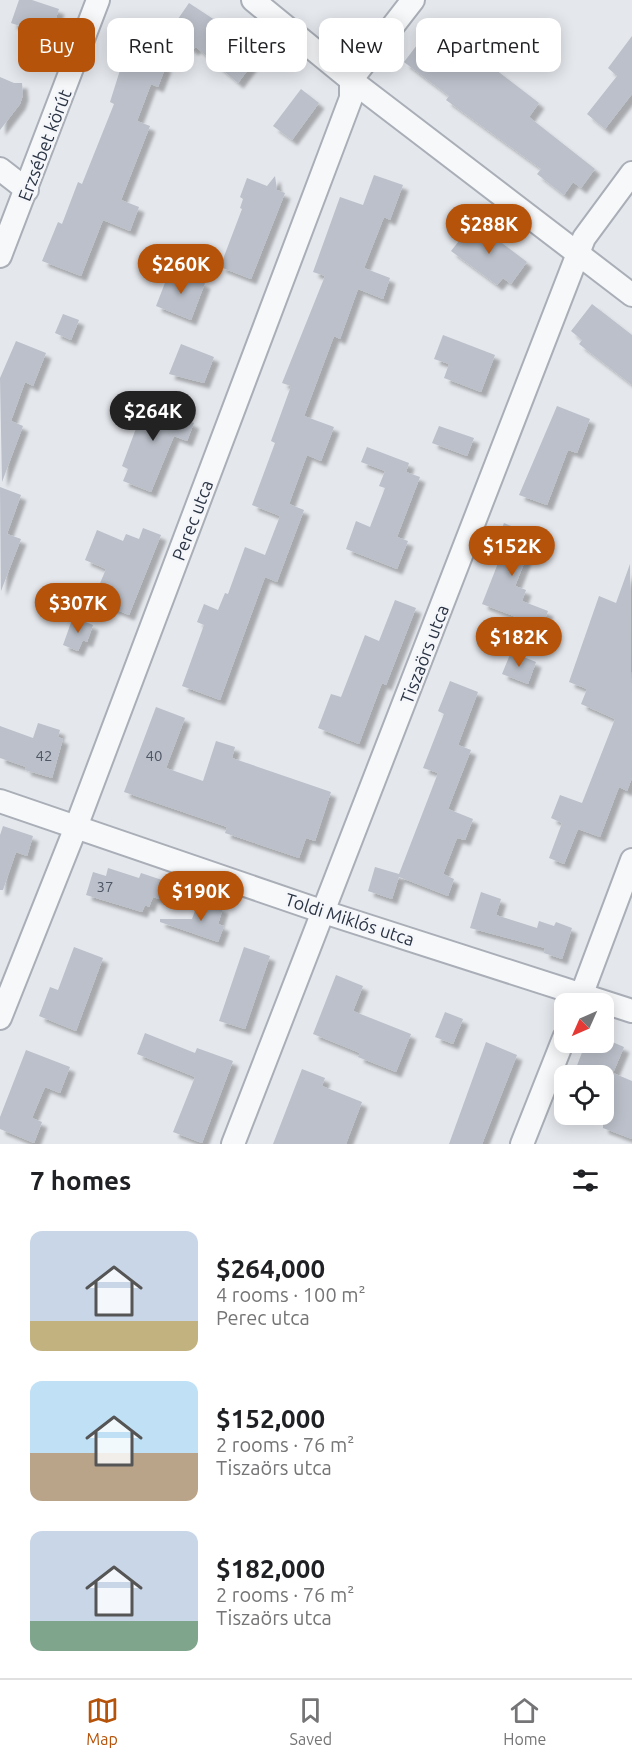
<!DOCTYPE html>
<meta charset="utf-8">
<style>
:root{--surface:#fff;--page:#f6f6f6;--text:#202124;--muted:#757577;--line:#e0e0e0;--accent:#b45309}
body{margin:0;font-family:Ubuntu,sans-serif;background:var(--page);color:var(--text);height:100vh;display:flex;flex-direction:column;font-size:22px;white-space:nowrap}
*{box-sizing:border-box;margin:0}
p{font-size:20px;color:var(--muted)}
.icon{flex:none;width:33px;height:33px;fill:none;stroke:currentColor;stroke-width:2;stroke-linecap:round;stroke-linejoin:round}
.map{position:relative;height:1144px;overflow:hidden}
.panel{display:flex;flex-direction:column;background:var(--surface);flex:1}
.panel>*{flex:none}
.top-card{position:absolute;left:18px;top:18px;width:597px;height:54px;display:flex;gap:12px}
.needle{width:39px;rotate:225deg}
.buttons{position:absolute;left:554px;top:993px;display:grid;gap:12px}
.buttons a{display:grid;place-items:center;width:60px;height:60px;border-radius:12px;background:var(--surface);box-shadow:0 3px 15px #0003;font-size:30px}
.price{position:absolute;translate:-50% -51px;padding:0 14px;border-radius:21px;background:var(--accent);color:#fff;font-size:20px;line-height:39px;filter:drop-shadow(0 2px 3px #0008)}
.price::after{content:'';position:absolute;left:50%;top:36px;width:18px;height:14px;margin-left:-9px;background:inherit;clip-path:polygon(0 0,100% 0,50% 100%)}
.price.on{background:#222;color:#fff}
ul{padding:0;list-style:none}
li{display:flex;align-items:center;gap:18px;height:150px;padding:0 30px}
li span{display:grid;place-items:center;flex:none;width:168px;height:120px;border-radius:12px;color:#555}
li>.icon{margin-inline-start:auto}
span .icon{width:72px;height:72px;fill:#fffc;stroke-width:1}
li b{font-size:26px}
h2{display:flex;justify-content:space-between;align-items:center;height:72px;padding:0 30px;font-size:26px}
.tag{padding:0 21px;border-radius:12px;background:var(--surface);box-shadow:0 3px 15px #0003;font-size:21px;line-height:54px}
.tag.on{background:var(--accent);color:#fff}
.dock{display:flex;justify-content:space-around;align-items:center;height:84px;border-top:2px solid var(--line);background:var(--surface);font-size:16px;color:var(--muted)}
.dock a{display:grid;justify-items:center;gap:3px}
.dock .on{color:var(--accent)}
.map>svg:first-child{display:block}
.building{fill:#bbc0ca;filter:url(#shadow)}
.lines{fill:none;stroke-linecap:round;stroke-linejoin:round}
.minor-casing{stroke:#a9aeb7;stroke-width:26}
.minor{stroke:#f7f8fa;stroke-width:22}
.labels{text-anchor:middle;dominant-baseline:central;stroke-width:5;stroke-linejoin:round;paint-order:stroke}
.number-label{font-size:15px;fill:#4f5766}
.street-label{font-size:18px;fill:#2b3445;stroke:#f4f6f9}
</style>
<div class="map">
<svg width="632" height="1144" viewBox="0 0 632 1144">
<defs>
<filter id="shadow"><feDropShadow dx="5.5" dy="5.5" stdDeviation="1.5" flood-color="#0004"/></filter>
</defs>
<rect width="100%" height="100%" fill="#e4e7ec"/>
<g class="building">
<path d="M 19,0 L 32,0 L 59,9 L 50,36 L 11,23 Z"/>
<path d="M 189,3 L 239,36 L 240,34 L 262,51 L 238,83 L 196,47 L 193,50 L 169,32 Z"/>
<path d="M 427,32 L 472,66 L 479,57 L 539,103 L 529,117 L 595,169 L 581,188 L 573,182 L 564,195 L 537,174 L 541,169 L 446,100 L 449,96 L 404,62 Z"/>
<path d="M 632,36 L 632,94 L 605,129 L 587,114 L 617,76 L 608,68 Z"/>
<path d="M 126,51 L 166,66 L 158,87 L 151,84 L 137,121 L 150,126 L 121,200 L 139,207 L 130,231 L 103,220 L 81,276 L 42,261 L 58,222 L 62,224 L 78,182 L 82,184 L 114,104 L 110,102 Z"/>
<path d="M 0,77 L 14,83 L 22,83 L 23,95 L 20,104 L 0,130 Z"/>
<path d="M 301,89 L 319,103 L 292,140 L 273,126 Z"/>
<path d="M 374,175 L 403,185 L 390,220 L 384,217 L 364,268 L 390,278 L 383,299 L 358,289 L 340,339 L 334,336 L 304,416 L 334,427 L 321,461 L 307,455 L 289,504 L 304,510 L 277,582 L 265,577 L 220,700 L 182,686 L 204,625 L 197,622 L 204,604 L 218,610 L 225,593 L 228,594 L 245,547 L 265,555 L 280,516 L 252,505 L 275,443 L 271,441 L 291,386 L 282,383 L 325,276 L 313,272 L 340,197 L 363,205 Z"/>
<path d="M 275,176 L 277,190 L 285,193 L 251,279 L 220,267 L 242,209 L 240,208 L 243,199 L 240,197 L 247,178 L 267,186 Z"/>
<path d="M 474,222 L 527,262 L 511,284 L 503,278 L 497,285 L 451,251 Z"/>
<path d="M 170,270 L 205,283 L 191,320 L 156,306 Z"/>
<path d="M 592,304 L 632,335 L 632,385 L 579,344 L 582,340 L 571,331 Z"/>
<path d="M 63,314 L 79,320 L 71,340 L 55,333 Z"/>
<path d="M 443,335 L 495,355 L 481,392 L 444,378 L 449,364 L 434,359 Z"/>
<path d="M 16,341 L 46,353 L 33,386 L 25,382 L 11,421 L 23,426 L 2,482 L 0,378 Z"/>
<path d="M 181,344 L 214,357 L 204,383 L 169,374 Z"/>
<path d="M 150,391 L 166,398 L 161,410 L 194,423 L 187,441 L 174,436 L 151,492 L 123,481 L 128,469 L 122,466 Z"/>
<path d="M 557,406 L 590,419 L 577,453 L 568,450 L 547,505 L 519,495 Z"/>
<path d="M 439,426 L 474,438 L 467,456 L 432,443 Z"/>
<path d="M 367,447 L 409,463 L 406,472 L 420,477 L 397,537 L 408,541 L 397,569 L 346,549 L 356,521 L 370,527 L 385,488 L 379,486 L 385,471 L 361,462 Z"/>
<path d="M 0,487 L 21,495 L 7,534 L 21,539 L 1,591 Z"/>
<path d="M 504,523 L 535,536 L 515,586 L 526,590 L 522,601 L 548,611 L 542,627 L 482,604 L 502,553 L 493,550 Z"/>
<path d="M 143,528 L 161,535 L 129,615 L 93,600 L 106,569 L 85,560 L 97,530 L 123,541 L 126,534 L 139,539 Z"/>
<path d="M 630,564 L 632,778 L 627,791 L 619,787 L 600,837 L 578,829 L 564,864 L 549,858 L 562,823 L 551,818 L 560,795 L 582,803 L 615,719 L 581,704 L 587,689 L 569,682 L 599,596 L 616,603 Z"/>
<path d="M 395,600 L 416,608 L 386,685 L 382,683 L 359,744 L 318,728 L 331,694 L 341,697 L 365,635 L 379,641 Z"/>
<path d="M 73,617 L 93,625 L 87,642 L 83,640 L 78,651 L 63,645 Z"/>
<path d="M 511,652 L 536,662 L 528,684 L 502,674 Z"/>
<path d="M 450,681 L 478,692 L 458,745 L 471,750 L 448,809 L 473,819 L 465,840 L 457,838 L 443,874 L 454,879 L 448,896 L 399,877 L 392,899 L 368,891 L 375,867 L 399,874 L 438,773 L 423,768 L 444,714 L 438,711 Z"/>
<path d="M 156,707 L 185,718 L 166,768 L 203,781 L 216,741 L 235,747 L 232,758 L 331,792 L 315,841 L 306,838 L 299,858 L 225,833 L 227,827 L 124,792 Z"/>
<path d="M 38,723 L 60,730 L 58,737 L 63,739 L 52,778 L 25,770 L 26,767 L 0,758 L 0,726 L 33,738 Z"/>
<path d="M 3,826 L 33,836 L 27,856 L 16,852 L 3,890 L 0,890 L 0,835 Z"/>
<path d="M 108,868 L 139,878 L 141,873 L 165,881 L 159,899 L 153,897 L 149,907 L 145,905 L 142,912 L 86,895 L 93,872 L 106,876 Z"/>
<path d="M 481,892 L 501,899 L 496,915 L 537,928 L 539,921 L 554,926 L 556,922 L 572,928 L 562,959 L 544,953 L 545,948 L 470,928 Z"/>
<path d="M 199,900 L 223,908 L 218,924 L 224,926 L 218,942 L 160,922 L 160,919 L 192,919 Z"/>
<path d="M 74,947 L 103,958 L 76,1031 L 39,1016 L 50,987 L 58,990 Z"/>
<path d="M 244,947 L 270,956 L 245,1029 L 219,1021 Z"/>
<path d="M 336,975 L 363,986 L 353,1011 L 411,1034 L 396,1072 L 358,1057 L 360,1053 L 313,1034 Z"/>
<path d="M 445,1012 L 463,1019 L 453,1044 L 435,1037 Z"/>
<path d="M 145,1033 L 195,1053 L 197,1048 L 233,1061 L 202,1143 L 173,1132 L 195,1077 L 137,1054 Z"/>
<path d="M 603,1038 L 624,1047 L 613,1073 L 632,1081 L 632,1139 L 603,1128 L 603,1076 L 573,1076 L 586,1042 L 603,1042 Z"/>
<path d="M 486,1042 L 517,1055 L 482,1144 L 449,1144 Z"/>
<path d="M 26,1050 L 70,1067 L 60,1093 L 45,1087 L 32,1118 L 42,1122 L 34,1143 L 0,1129 L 0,1117 Z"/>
<path d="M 302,1069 L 325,1078 L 322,1086 L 362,1102 L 346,1144 L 273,1144 Z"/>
</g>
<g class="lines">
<g class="minor-casing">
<g id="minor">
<path d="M 253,0 L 351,80 L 632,295"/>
<path d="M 0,169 L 27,190"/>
<path d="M 0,256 L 98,0"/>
<path d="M 0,801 L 324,912 L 632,1011"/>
<path d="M 578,1004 L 632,860"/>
<path d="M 0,1018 L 76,827 L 351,98 L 351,80 L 413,0"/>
<path d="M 233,1144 L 584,238 L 632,173"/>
<path d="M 522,1144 L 564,1038"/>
</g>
</g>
<use href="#minor" class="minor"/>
</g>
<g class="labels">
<g class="number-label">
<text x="44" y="755">42</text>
<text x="154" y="755">40</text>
<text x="105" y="886">37</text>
</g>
<g class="street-label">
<text transform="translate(44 145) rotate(-69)">Erzsébet körút</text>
<text transform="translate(192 520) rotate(-69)">Perec utca</text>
<text transform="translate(424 654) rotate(-69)">Tiszaörs utca</text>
<text transform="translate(350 919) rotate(18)">Toldi Miklós utca</text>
</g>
</g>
</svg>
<div class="buttons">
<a><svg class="needle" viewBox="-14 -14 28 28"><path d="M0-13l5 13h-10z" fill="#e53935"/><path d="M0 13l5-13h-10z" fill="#757577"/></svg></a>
<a><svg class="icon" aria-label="locate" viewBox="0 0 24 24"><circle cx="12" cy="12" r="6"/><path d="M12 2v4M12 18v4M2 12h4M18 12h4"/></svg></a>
</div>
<b class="price" style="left:489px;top:255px">$288K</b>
<b class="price" style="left:181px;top:295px">$260K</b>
<b class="price on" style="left:153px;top:442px">$264K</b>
<b class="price" style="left:512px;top:577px">$152K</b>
<b class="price" style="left:78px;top:634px">$307K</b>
<b class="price" style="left:519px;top:668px">$182K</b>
<b class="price" style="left:201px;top:922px">$190K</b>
<div class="top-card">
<a class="tag on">Buy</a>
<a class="tag">Rent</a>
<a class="tag">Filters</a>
<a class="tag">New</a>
<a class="tag">Apartment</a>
</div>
</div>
<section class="panel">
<h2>7 homes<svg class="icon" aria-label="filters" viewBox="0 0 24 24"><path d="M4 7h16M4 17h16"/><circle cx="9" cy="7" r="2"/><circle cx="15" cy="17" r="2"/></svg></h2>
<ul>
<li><span style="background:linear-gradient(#c9d6e8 75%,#c2b280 0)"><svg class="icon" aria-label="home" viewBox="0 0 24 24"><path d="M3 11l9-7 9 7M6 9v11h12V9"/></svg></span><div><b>$264,000</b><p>4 rooms · 100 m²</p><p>Perec utca</p></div></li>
<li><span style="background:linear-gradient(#bfe0f5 60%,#b9a48a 0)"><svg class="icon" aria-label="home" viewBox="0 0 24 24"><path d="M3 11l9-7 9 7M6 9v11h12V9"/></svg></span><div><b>$152,000</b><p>2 rooms · 76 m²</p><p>Tiszaörs utca</p></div></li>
<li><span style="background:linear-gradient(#c9d6e8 75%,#7fa58c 0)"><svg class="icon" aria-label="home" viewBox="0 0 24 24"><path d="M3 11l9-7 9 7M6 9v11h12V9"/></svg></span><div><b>$182,000</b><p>2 rooms · 76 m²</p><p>Tiszaörs utca</p></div></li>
</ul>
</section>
<nav class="dock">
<a class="on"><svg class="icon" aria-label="map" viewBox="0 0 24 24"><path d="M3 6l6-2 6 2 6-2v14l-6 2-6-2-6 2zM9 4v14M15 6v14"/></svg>Map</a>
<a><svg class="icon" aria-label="saved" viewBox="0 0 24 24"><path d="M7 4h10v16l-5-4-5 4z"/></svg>Saved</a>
<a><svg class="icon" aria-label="home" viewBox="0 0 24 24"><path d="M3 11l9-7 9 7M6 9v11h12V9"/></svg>Home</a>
</nav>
